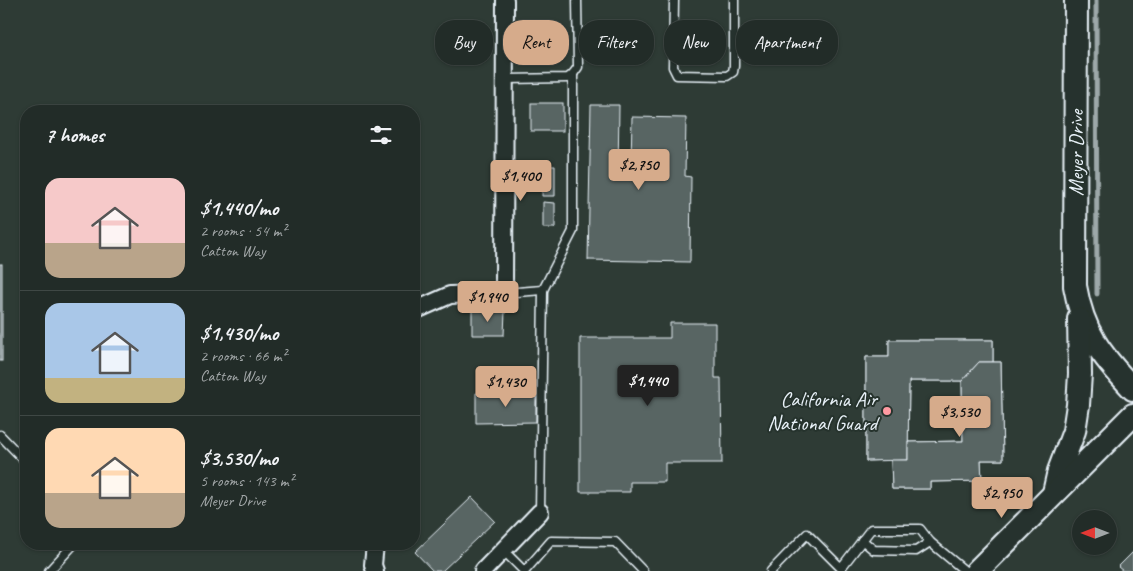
<!DOCTYPE html>
<meta charset="utf-8">
<style>
:root{--surface:#222c28;--page:#2e3834;--text:#f1f3f6;--muted:#a2a7a8;--line:#3f4845;--accent:#d6ab8b}
body{margin:0;font-family:Caveat,sans-serif;background:var(--page);color:var(--text);height:100vh;display:flex;flex-direction:column;font-size:19px;white-space:nowrap}
*{box-sizing:border-box;margin:0}
p{font-size:16px;color:var(--muted)}
.icon{flex:none;width:28px;height:28px;fill:none;stroke:currentColor;stroke-width:2;stroke-linecap:round;stroke-linejoin:round}
.map{position:relative;flex:1;overflow:hidden}
.drawer{position:absolute;left:20px;top:105px;width:400px;height:445px;display:flex;flex-direction:column;background:var(--surface);border-radius:20px;box-shadow:0 1px 4px #0004,0 0 0 1px var(--line)}
.drawer>*{flex:none}
.hud{position:absolute;left:435px;top:20px;width:475px;height:45px;display:flex;gap:10px}
.needle{width:32px;rotate:270deg}
.fabs{position:absolute;left:1072px;top:510px;display:grid;gap:10px}
.fabs a{display:grid;place-items:center;width:45px;height:45px;border-radius:50%;background:var(--surface);box-shadow:0 1px 4px #0004,0 0 0 1px var(--line);font-size:25px}
.price{position:absolute;translate:-50% -42px;padding:0 11px;border-radius:5px;background:var(--accent);color:#111;font-size:16px;line-height:32px;filter:drop-shadow(0 1px 2px #0008)}
.price::after{content:'';position:absolute;left:50%;top:30px;width:15px;height:11px;margin-left:-8px;background:inherit;clip-path:polygon(0 0,100% 0,50% 100%)}
.price.active{background:#222;color:#fff}
ul{padding:0;list-style:none}
li{display:flex;align-items:center;gap:15px;height:125px;padding:0 25px}
li+li{border-top:1px solid var(--line)}
li span{display:grid;place-items:center;flex:none;width:140px;height:100px;border-radius:15px;color:#555}
li>.icon{margin-inline-start:auto}
span .icon{width:60px;height:60px;fill:#fffc;stroke-width:1}
li b{font-size:21px}
h2{display:flex;justify-content:space-between;align-items:center;height:60px;padding:0 25px;font-size:21px}
.pill{padding:0 18px;border-radius:20px;background:var(--surface);box-shadow:0 1px 4px #0004,0 0 0 1px var(--line);font-size:18px;line-height:45px}
.pill.active{background:var(--accent);color:#111}
.map>svg:first-child{display:block}
.lines{fill:none;stroke-linecap:round;stroke-linejoin:round}
.stream{stroke:#9da8a9;stroke-width:5}
.building{fill:#596563;stroke:#e8f1f8;fill-rule:evenodd}
.lane-casing{stroke:#e8f1f8;stroke-width:11}
.street-casing{stroke:#e8f1f8;stroke-width:20}
.secondary-casing{stroke:#e8f1f8;stroke-width:26}
.lane{stroke:#26332d;stroke-width:8}
.street{stroke:#26332d;stroke-width:16}
.secondary{stroke:#26332d;stroke-width:22}
.poi-dot{fill:#ff9aa2;stroke:#26332d;stroke-width:2}
.labels{text-anchor:middle;dominant-baseline:central;stroke-width:4;stroke-linejoin:round;paint-order:stroke}
.street-label{font-size:21px;fill:#e8f1f8;stroke:#26332d}
.poi-label{font-size:21px;fill:#e8f1f8;stroke:#26332d;text-anchor:end}
</style>
<div class="map">
<svg width="1133" height="571" viewBox="0 0 1133 571">
<rect width="100%" height="100%" fill="#2e3b35"/>
<filter id="ink" filterUnits="userSpaceOnUse"><feTurbulence type="fractalNoise" baseFrequency=".02" numOctaves="2"/><feDisplacementMap in="SourceGraphic" scale="10" xChannelSelector="R" yChannelSelector="G"/><feConvolveMatrix kernelMatrix="1 2 1 2 8 2 1 2 1" color-interpolation-filters="sRGB"/></filter>
<g filter="url(#ink)">
<g class="lines">
<path class="stream" d="M 1096,0 L 1097,294"/>
</g>
<g class="building">
<rect x="531" y="103" width="32" height="28"/>
<path d="M 591,105 L 619,105 L 618,175 L 646,175 L 647,156 L 641,156 L 641,166 L 631,165 L 632,117 L 686,118 L 685,176 L 691,177 L 690,262 L 588,260 Z"/>
<path d="M 543,166 L 555,166 L 555,196 L 542,196 Z"/>
<path d="M 543,202 L 555,203 L 555,228 L 543,228 Z"/>
<rect x="0" y="264" width="2" height="97"/>
<path d="M 472,310 L 505,311 L 504,335 L 472,335 Z"/>
<path d="M 670,323 L 715,323 L 715,378 L 721,378 L 722,463 L 665,463 L 665,482 L 630,482 L 630,492 L 580,492 L 580,338 L 670,338 Z"/>
<path d="M 889,340 L 993,340 L 993,362 L 1001,362 L 1003,460 L 981,460 L 982,481 L 930,482 L 930,489 L 892,489 L 891,460 L 866,461 L 866,357 L 889,357 ZM 909,381 L 962,381 L 963,441 L 908,442 Z"/>
<path d="M 889,340 L 993,340 L 993,362 L 979,362 L 962,381 L 909,381 L 908,460 L 866,461 L 866,357 L 889,357 Z"/>
<path d="M 979,362 L 1001,362 L 1003,460 L 981,460 L 982,481 L 930,482 L 930,489 L 892,489 L 891,460 L 908,460 L 908,442 L 963,441 L 962,381 Z"/>
<path d="M 536,392 L 536,422 L 476,423 L 476,393 Z"/>
<path d="M 472,497 L 495,521 L 442,571 L 433,571 L 415,552 Z"/>
<path d="M 1133,552 L 1133,571 L 1123,571 L 1118,567 Z"/>
</g>
<g class="lines">
<g class="lane-casing">
<g id="lane">
<path d="M 674,0 L 673,67 L 677,75 L 727,76 L 733,72 L 734,66 L 734,0"/>
<path d="M 506,79 L 568,78 L 573,74 L 578,67 L 577,0"/>
<path d="M 504,293 L 543,290"/>
<path d="M 0,435 L 26,462"/>
<path d="M 540,512 L 543,290 L 573,231 L 573,74"/>
<path d="M 862,540 L 874,550 L 916,551 L 930,542"/>
<path d="M 503,550 L 524,571"/>
<path d="M 49,571 L 74,544"/>
<path d="M 525,571 L 551,541 L 615,542 L 643,571"/>
<path d="M 771,571 L 807,534 L 841,568 L 871,529 L 920,529 L 930,542 L 965,571"/>
</g>
</g>
<g class="street-casing">
<g id="street">
<path d="M 414,311 L 450,295 L 504,293 L 505,0"/>
<path d="M 375,571 L 373,565 L 375,544"/>
<path d="M 483,571 L 540,512"/>
</g>
</g>
<g class="secondary-casing">
<g id="secondary">
<path d="M 1076,0 L 1075,286 C 1083,333 1101,355 1133,389"/>
<path d="M 1054,493 L 1059,471 L 1074,431 L 1078,405 L 1080,374 L 1079,319"/>
<path d="M 977,571 L 1133,415"/>
</g>
</g>
<use href="#lane" class="lane"/>
<use href="#street" class="street"/>
<use href="#secondary" class="secondary"/>
</g>
</g>
<circle class="poi-dot" cx="887" cy="411" r="5"/>
<g class="labels">
<g class="street-label">
<text transform="translate(1076 153) rotate(-90)">Meyer Drive</text>
</g>
<g class="poi-label">
<text x="877" y="399">California Air<tspan x="877" dy="24">National Guard</tspan></text>
</g>
</g>
</svg>
<div class="fabs">
<a><svg class="needle" viewBox="-14 -14 28 28"><path d="M0-13l5 13h-10z" fill="#e53935"/><path d="M0 13l5-13h-10z" fill="#a2a7a8"/></svg></a>
</div>
<b class="price" style="left:639px;top:191px">$2,750</b>
<b class="price" style="left:521px;top:202px">$1,400</b>
<b class="price" style="left:488px;top:323px">$1,940</b>
<b class="price active" style="left:648px;top:407px">$1,440</b>
<b class="price" style="left:506px;top:408px">$1,430</b>
<b class="price" style="left:960px;top:438px">$3,530</b>
<b class="price" style="left:1002px;top:519px">$2,950</b>
<div class="hud">
<a class="pill">Buy</a>
<a class="pill active">Rent</a>
<a class="pill">Filters</a>
<a class="pill">New</a>
<a class="pill">Apartment</a>
</div>
<section class="drawer">
<h2>7 homes<svg class="icon" aria-label="filters" viewBox="0 0 24 24"><path d="M4 7h16M4 17h16"/><circle cx="9" cy="7" r="2"/><circle cx="15" cy="17" r="2"/></svg></h2>
<ul>
<li><span style="background:linear-gradient(#f6c9c9 65%,#b9a48a 0)"><svg class="icon" aria-label="home" viewBox="0 0 24 24"><path d="M3 11l9-7 9 7M6 9v11h12V9"/></svg></span><div><b>$1,440/mo</b><p>2 rooms · 54 m²</p><p>Catton Way</p></div></li>
<li><span style="background:linear-gradient(#a9c7e8 75%,#c2b280 0)"><svg class="icon" aria-label="home" viewBox="0 0 24 24"><path d="M3 11l9-7 9 7M6 9v11h12V9"/></svg></span><div><b>$1,430/mo</b><p>2 rooms · 66 m²</p><p>Catton Way</p></div></li>
<li><span style="background:linear-gradient(#ffd9b3 65%,#b9a48a 0)"><svg class="icon" aria-label="home" viewBox="0 0 24 24"><path d="M3 11l9-7 9 7M6 9v11h12V9"/></svg></span><div><b>$3,530/mo</b><p>5 rooms · 143 m²</p><p>Meyer Drive</p></div></li>
</ul>
</section>
</div>
